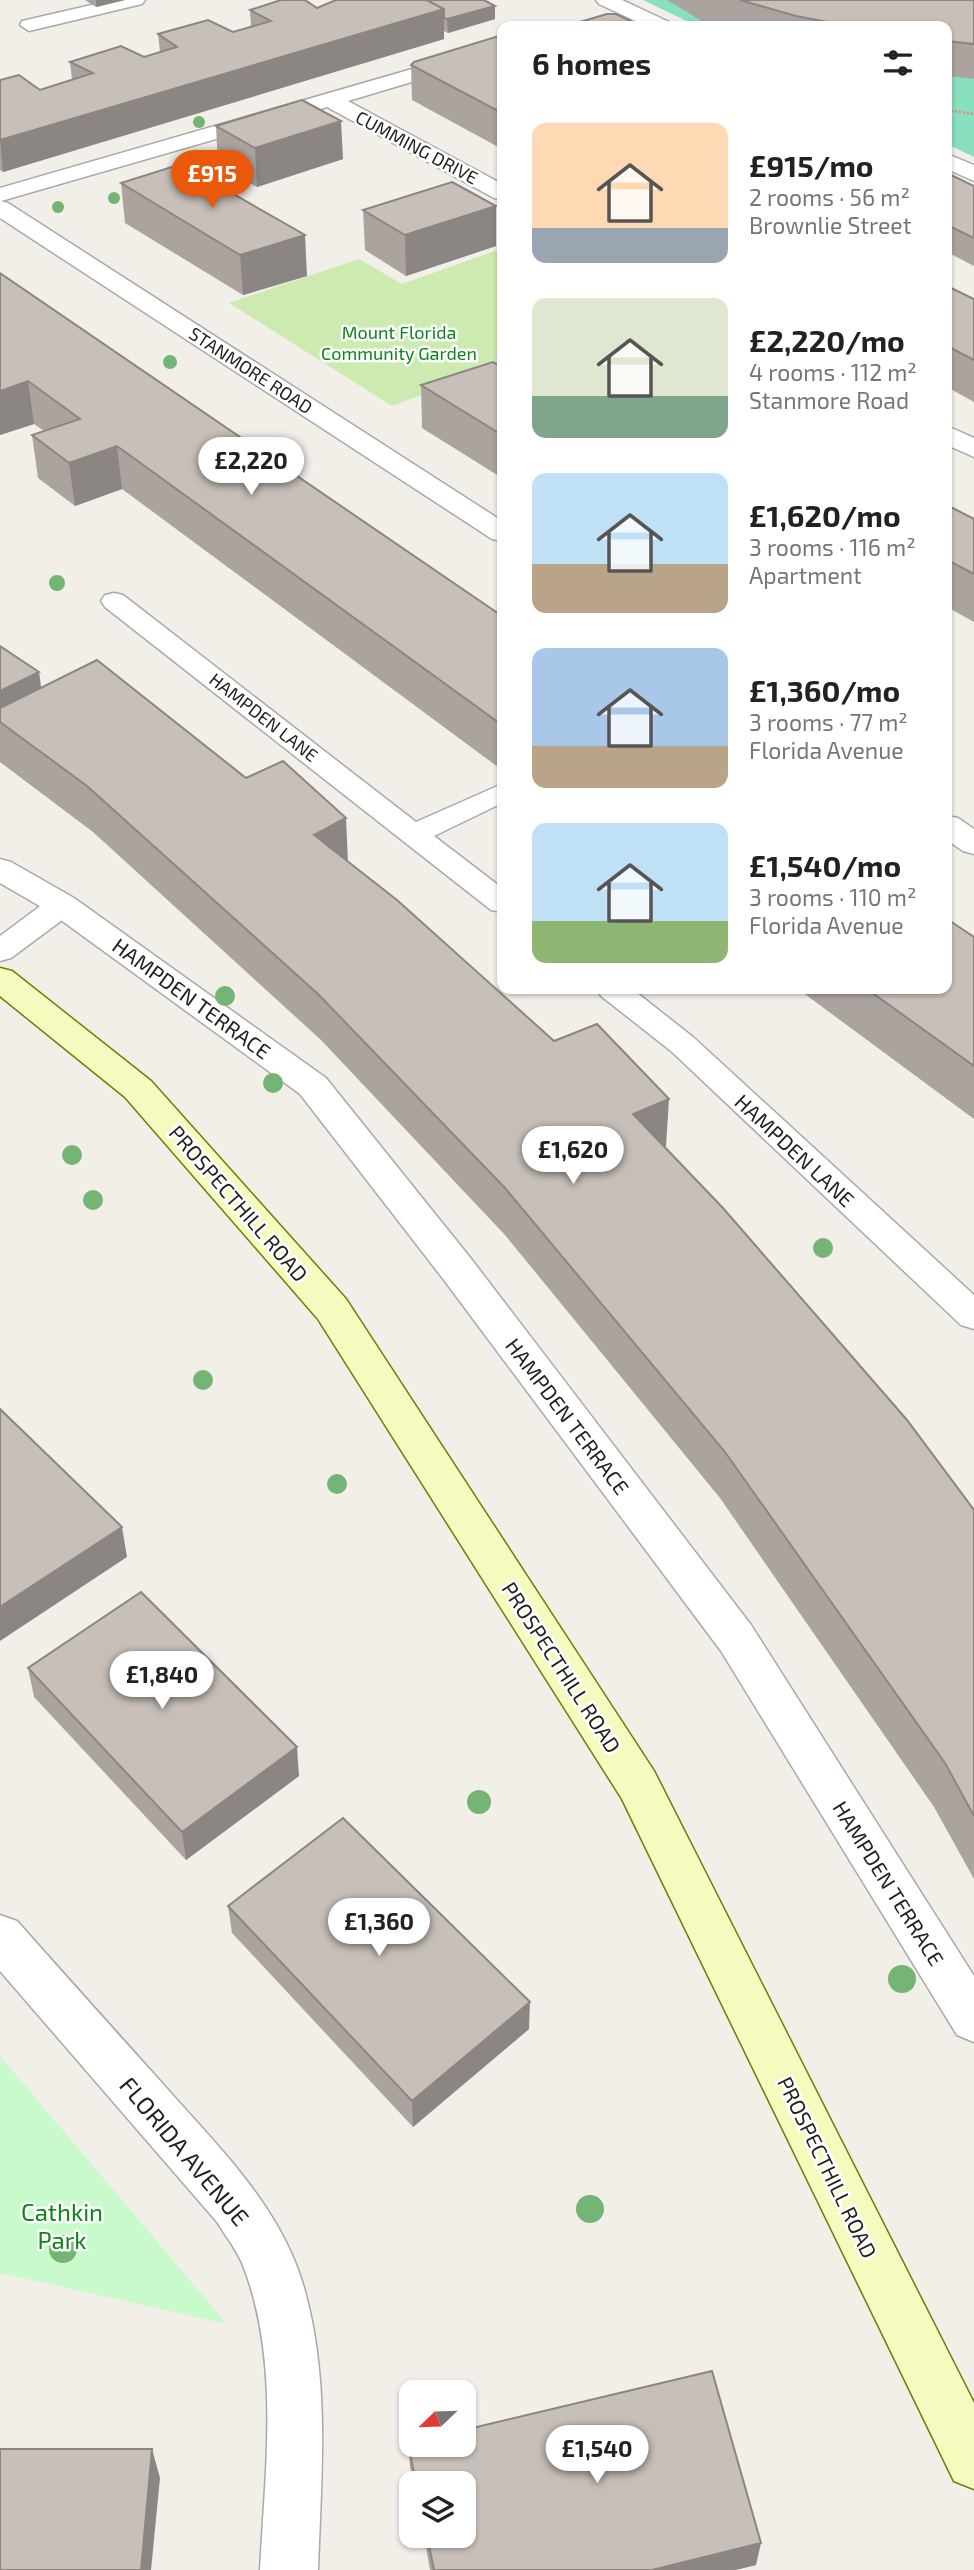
<!DOCTYPE html>
<meta charset="utf-8">
<style>
:root{--surface:#fff;--page:#f6f6f6;--text:#222;--muted:#767676;--accent:#ea580c}
body{margin:0;font-family:"Exo 2",sans-serif;background:var(--page);color:var(--text);height:100vh;display:flex;flex-direction:column;font-size:26px;white-space:nowrap}
*{box-sizing:border-box;margin:0}
p{font-size:23px;color:var(--muted)}
.icon{flex:none;width:38px;height:38px;fill:none;stroke:currentColor;stroke-width:2;stroke-linecap:round;stroke-linejoin:round}
.map{position:relative;flex:1;overflow:hidden}
.panel{position:absolute;left:497px;top:21px;width:455px;height:973px;display:flex;flex-direction:column;background:var(--surface);border-radius:14px;box-shadow:0 2px 5px #0004}
.panel>*{flex:none}
.needle{width:46px;rotate:247deg}
.fabs{position:absolute;left:399px;top:2380px;display:grid;gap:14px}
.fabs a{display:grid;place-items:center;width:77px;height:77px;border-radius:14px;background:var(--surface);box-shadow:0 2px 5px #0004;font-size:35px}
.price{position:absolute;translate:-50% -60px;padding:0 16px;border-radius:24px;background:#fff;color:#222;font-size:23px;line-height:46px;filter:drop-shadow(0 2px 4px #0008)}
.price::after{content:'';position:absolute;left:50%;top:42px;width:21px;height:16px;margin-left:-10px;background:inherit;clip-path:polygon(0 0,100% 0,50% 100%)}
.price.current{background:var(--accent);color:#fff}
ul{padding:0;list-style:none}
li{display:flex;align-items:center;gap:21px;height:175px;padding:0 35px}
li span{display:grid;place-items:center;flex:none;width:196px;height:140px;border-radius:14px;color:#555}
li>.icon{margin-inline-start:auto}
span .icon{width:84px;height:84px;fill:#fffc;stroke-width:1}
li b{font-size:30px}
h2{display:flex;justify-content:space-between;align-items:center;height:84px;padding:0 35px;font-size:30px}
.map>svg:first-child{display:block}
.grass{fill:#cdebb0}
.park{fill:#c8facc}
.pitch{fill:#88e0be}
.lines{fill:none;stroke-linecap:round;stroke-linejoin:round}
.service-casing{stroke:#a9a9a9;stroke-width:3}
.minor-casing{stroke:#a9a9a9;stroke-width:3}
.secondary-casing{stroke:#707d05;stroke-width:3}
.path{stroke:#fa8072;stroke-width:2.5;stroke-dasharray:2 2;stroke-linecap:butt}
.service{fill:#fff;fill-rule:evenodd}
.minor{fill:#fff;fill-rule:evenodd}
.secondary{fill:#f7fabf;fill-rule:evenodd}
.tree{fill:#74b475}
.wall{fill:#aba49e}
.shaded-wall{fill:#8b8681}
.building{fill:#c7bfb8;stroke:#8b8681;stroke-width:2}
.labels{text-anchor:middle;dominant-baseline:central;stroke-width:5;stroke-linejoin:round;paint-order:stroke}
.far-street-label{font-size:18px;fill:#222;stroke:#fff}
.far-park-label{font-size:18px;fill:#0c8416;stroke:#fff}
.street-label{font-size:21px;fill:#222;stroke:#fff}
.near-street-label{font-size:24px;fill:#222;stroke:#fff}
.near-park-label{font-size:24px;fill:#0c8416;stroke:#fff}
</style>
<div class="map">
<svg width="974" height="2570" viewBox="0 0 974 2570">
<rect width="100%" height="100%" fill="#f2efe9"/>
<path class="grass" d="M 495,251 L 502,255 L 502,365 L 392,406 L 229,303 L 359,259 L 402,284 Z"/>
<path class="park" d="M 0,2056 L 227,2324 L 0,2273 Z"/>
<path class="pitch" d="M 643,0 L 974,0 L 974,157 L 947,144 L 947,26 L 697,26 Z"/>
<g class="lines">
<g class="service-casing">
<g id="service">
<path d="M 113,0 L 145,0 L 142,4 L 29,31 L 20,25 L 22,21 Z"/>
<path d="M 114,593 L 123,595 L 416,822 L 502,784 L 502,803 L 434,836 L 502,888 L 502,912 L 491,910 L 105,607 L 101,601 L 105,595 Z"/>
<path d="M 62,896 L 73,898 L 77,905 L 73,912 L 11,958 L 0,961 L 0,936 L 51,898 Z"/>
<path d="M 597,989 L 632,989 L 693,1037 L 974,1295 L 974,1329 L 961,1325 L 671,1051 L 601,996 Z"/>
</g>
</g>
<g class="minor-casing">
<g id="minor">
<path d="M 596,0 L 622,0 L 669,22 L 672,26 L 646,26 L 599,4 Z"/>
<path d="M 502,43 L 502,55 L 348,101 L 502,184 L 502,200 L 494,198 L 327,107 L 1,201 L 8,203 L 502,521 L 502,541 L 492,539 L 0,218 L 0,188 Z"/>
<path d="M 947,154 L 974,165 L 974,181 L 947,169 Z"/>
<path d="M 947,426 L 974,438 L 974,457 L 947,445 Z"/>
<path d="M 947,816 L 958,818 L 974,829 L 974,854 L 963,851 L 947,840 Z"/>
<path d="M 0,859 L 11,862 L 74,898 L 326,1078 L 472,1260 L 751,1625 L 974,1976 L 974,2042 L 957,2035 L 721,1651 L 444,1280 L 300,1094 L 50,912 L 0,883 Z"/>
<path d="M 0,1915 L 17,1921 C 65,1975 113,2029 162,2083 C 219,2148 284,2209 306,2295 C 330,2385 321,2478 318,2570 L 260,2570 C 265,2471 280,2363 244,2268 C 238,2251 226,2237 217,2222 L 0,1971 Z"/>
</g>
</g>
<g class="secondary-casing">
<path id="secondary" d="M 0,968 L 12,971 L 151,1081 L 346,1299 L 654,1771 L 974,2403 L 974,2489 L 954,2481 L 622,1799 L 318,1319 L 125,1097 L 0,996 Z"/>
</g>
<path class="path" d="M 947,110 L 974,114"/>
<use href="#service" class="service"/>
<use href="#minor" class="minor"/>
<use href="#secondary" class="secondary"/>
</g>
<g class="tree">
<circle cx="199" cy="122" r="6"/>
<circle cx="114" cy="198" r="6"/>
<circle cx="58" cy="207" r="6"/>
<circle cx="170" cy="362" r="7"/>
<circle cx="57" cy="583" r="8"/>
<circle cx="225" cy="996" r="10"/>
<circle cx="273" cy="1083" r="10"/>
<circle cx="72" cy="1155" r="10"/>
<circle cx="93" cy="1200" r="10"/>
<circle cx="823" cy="1248" r="10"/>
<circle cx="203" cy="1380" r="10"/>
<circle cx="337" cy="1484" r="10"/>
<circle cx="479" cy="1802" r="12"/>
<circle cx="902" cy="1979" r="14"/>
<circle cx="590" cy="2209" r="14"/>
<circle cx="63" cy="2249" r="14"/>
</g>
<g class="wall">
<path d="M 85,0 L 125,0 L 96,7 Z"/>
<path d="M 667,0 L 974,0 L 974,79 L 947,76 L 947,26 L 710,26 Z"/>
<path d="M 495,6 L 495,19 L 448,33 L 444,31 L 444,39 L 3,172 L 0,170 L 0,80 L 40,90 L 72,80 L 70,62 L 144,57 L 160,52 L 158,34 L 233,32 L 251,27 L 250,10 L 317,8 Z"/>
<path d="M 502,35 L 502,149 L 412,100 L 411,65 Z"/>
<path d="M 216,126 L 343,159 L 257,187 L 218,165 Z"/>
<path d="M 947,173 L 974,186 L 974,266 L 947,252 Z"/>
<path d="M 121,183 L 307,276 L 243,295 L 125,223 Z"/>
<path d="M 496,206 L 496,246 L 406,276 L 365,250 L 363,210 Z"/>
<path d="M 0,273 L 502,616 L 502,770 L 122,489 L 75,506 L 38,478 L 32,435 L 44,431 L 34,424 L 0,435 Z"/>
<path d="M 947,286 L 974,299 L 974,402 L 947,387 Z"/>
<path d="M 502,368 L 502,478 L 422,428 L 421,385 Z"/>
<path d="M 947,505 L 974,519 L 974,622 L 947,607 Z"/>
<path d="M 0,646 L 41,688 L 348,861 L 666,1146 L 664,1147 L 974,1510 L 974,1879 L 934,1807 L 720,1498 L 505,1235 L 321,1040 L 93,832 L 0,762 Z"/>
<path d="M 974,937 L 974,1119 L 798,989 L 947,989 Z"/>
<path d="M 28,1668 L 299,1776 L 186,1860 L 34,1697 Z"/>
<path d="M 228,1906 L 529,2029 L 413,2127 L 232,1933 Z"/>
<path d="M 408,2443 L 756,2565 L 735,2570 L 430,2570 L 424,2536 L 464,2536 L 464,2483 L 413,2483 L 410,2466 Z"/>
</g>
<g class="shaded-wall">
<path d="M 96,0 L 125,0 L 96,7 Z"/>
<path d="M 495,6 L 495,19 L 448,33 L 447,19 Z"/>
<path d="M 444,9 L 444,39 L 3,172 L 0,140 Z"/>
<path d="M 341,121 L 343,159 L 257,187 L 255,148 Z"/>
<path d="M 496,206 L 496,246 L 406,276 L 405,235 Z"/>
<path d="M 305,235 L 307,276 L 243,295 L 240,255 Z"/>
<path d="M 28,381 L 34,424 L 0,435 L 0,391 Z"/>
<path d="M 117,446 L 122,489 L 75,506 L 69,463 Z"/>
<path d="M 39,672 L 43,701 L 0,722 L 0,691 Z"/>
<path d="M 346,818 L 348,863 L 314,835 Z"/>
<path d="M 669,1099 L 666,1146 L 630,1161 L 633,1114 Z"/>
<path d="M 122,1527 L 127,1557 L 0,1641 L 0,1607 Z"/>
<path d="M 297,1747 L 299,1776 L 186,1860 L 182,1832 Z"/>
<path d="M 530,2002 L 529,2029 L 413,2127 L 412,2101 Z"/>
<path d="M 152,2449 L 160,2478 L 151,2570 L 141,2570 Z"/>
<path d="M 761,2543 L 756,2565 L 735,2570 L 652,2570 Z"/>
</g>
<g class="building">
<path d="M 281,0 L 305,0 L 317,8 L 336,0 L 427,0 L 444,9 L 0,140 L 0,80 L 19,75 L 40,90 L 93,73 L 70,62 L 121,46 L 144,57 L 177,47 L 158,34 L 208,20 L 233,32 L 271,21 L 250,10 Z"/>
<path d="M 427,0 L 484,0 L 495,6 L 447,19 L 444,18 L 444,9 Z"/>
<path d="M 740,0 L 974,0 L 974,44 L 947,41 L 947,26 L 848,26 L 796,16 Z"/>
<path d="M 607,14 L 616,14 L 641,26 L 566,26 Z"/>
<path d="M 502,35 L 502,113 L 411,65 L 414,62 Z"/>
<path d="M 302,100 L 341,121 L 255,148 L 216,126 Z"/>
<path d="M 181,164 L 305,235 L 240,255 L 121,183 Z"/>
<path d="M 947,173 L 974,186 L 974,238 L 947,225 Z"/>
<path d="M 452,182 L 496,206 L 405,235 L 363,210 Z"/>
<path d="M 0,273 L 502,616 L 502,725 L 117,446 L 69,463 L 32,435 L 80,419 L 28,381 L 0,391 Z"/>
<path d="M 947,286 L 974,299 L 974,360 L 947,346 Z"/>
<path d="M 493,362 L 502,368 L 502,435 L 421,385 Z"/>
<path d="M 947,505 L 974,519 L 974,574 L 947,560 Z"/>
<path d="M 0,646 L 39,672 L 0,691 Z"/>
<path d="M 97,660 L 246,778 L 283,761 L 346,818 L 314,835 L 397,900 L 554,1041 L 597,1024 L 669,1099 L 633,1114 L 723,1208 L 907,1420 L 974,1510 L 974,1816 L 945,1763 L 725,1452 L 505,1188 L 318,994 L 87,786 L 0,722 L 0,708 Z"/>
<path d="M 947,919 L 974,937 L 974,1066 L 867,989 L 947,989 Z"/>
<path d="M 0,1409 L 122,1527 L 0,1607 Z"/>
<path d="M 141,1592 L 297,1747 L 182,1832 L 28,1668 Z"/>
<path d="M 343,1818 L 530,2002 L 412,2101 L 228,1906 Z"/>
<path d="M 712,2371 L 761,2543 L 652,2570 L 434,2570 L 427,2536 L 464,2536 L 464,2483 L 416,2483 L 408,2443 L 411,2443 L 411,2445 L 464,2445 L 464,2430 Z"/>
<path d="M 0,2449 L 152,2449 L 141,2570 L 0,2570 Z"/>
</g>
<g class="labels">
<g class="far-street-label">
<text transform="translate(417 147) rotate(28)">CUMMING DRIVE</text>
<text transform="translate(251 370) rotate(33)">STANMORE ROAD</text>
<text transform="translate(264 717) rotate(38)">HAMPDEN LANE</text>
</g>
<g class="far-park-label">
<text x="399" y="332">Mount Florida<tspan x="399" dy="21">Community Garden</tspan></text>
</g>
<g class="street-label">
<text transform="translate(192 998) rotate(36)">HAMPDEN TERRACE</text>
<text transform="translate(795 1150) rotate(43)">HAMPDEN LANE</text>
<text transform="translate(239 1203) rotate(49)">PROSPECTHILL ROAD</text>
<text transform="translate(568 1416) rotate(53)">HAMPDEN TERRACE</text>
<text transform="translate(562 1667) rotate(57)">PROSPECTHILL ROAD</text>
<text transform="translate(889 1883) rotate(58)">HAMPDEN TERRACE</text>
<text transform="translate(828 2167) rotate(64)">PROSPECTHILL ROAD</text>
</g>
<g class="near-street-label">
<text transform="translate(185 2151) rotate(50)">FLORIDA AVENUE</text>
</g>
<g class="near-park-label">
<text x="62" y="2211">Cathkin<tspan x="62" dy="28">Park</tspan></text>
</g>
</g>
</svg>
<div class="fabs">
<a><svg class="needle" viewBox="-14 -14 28 28"><path d="M0-13l5 13h-10z" fill="#e53935"/><path d="M0 13l5-13h-10z" fill="#767676"/></svg></a>
<a><svg class="icon" aria-label="layers" viewBox="0 0 24 24"><path d="M12 4l9 5-9 5-9-5zM3 14l9 5 9-5"/></svg></a>
</div>
<b class="price current" style="left:212px;top:210px">£915</b>
<b class="price" style="left:251px;top:497px">£2,220</b>
<b class="price" style="left:573px;top:1186px">£1,620</b>
<b class="price" style="left:162px;top:1711px">£1,840</b>
<b class="price" style="left:379px;top:1958px">£1,360</b>
<b class="price" style="left:597px;top:2485px">£1,540</b>
<section class="panel">
<h2>6 homes<svg class="icon" aria-label="filters" viewBox="0 0 24 24"><path d="M4 7h16M4 17h16"/><circle cx="9" cy="7" r="2"/><circle cx="15" cy="17" r="2"/></svg></h2>
<ul>
<li><span style="background:linear-gradient(#ffd9b3 75%,#9aa5b1 0)"><svg class="icon" aria-label="home" viewBox="0 0 24 24"><path d="M3 11l9-7 9 7M6 9v11h12V9"/></svg></span><div><b>£915/mo</b><p>2 rooms · 56 m²</p><p>Brownlie Street</p></div></li>
<li><span style="background:linear-gradient(#dfe7d0 70%,#7fa58c 0)"><svg class="icon" aria-label="home" viewBox="0 0 24 24"><path d="M3 11l9-7 9 7M6 9v11h12V9"/></svg></span><div><b>£2,220/mo</b><p>4 rooms · 112 m²</p><p>Stanmore Road</p></div></li>
<li><span style="background:linear-gradient(#bfe0f5 65%,#b9a48a 0)"><svg class="icon" aria-label="home" viewBox="0 0 24 24"><path d="M3 11l9-7 9 7M6 9v11h12V9"/></svg></span><div><b>£1,620/mo</b><p>3 rooms · 116 m²</p><p>Apartment</p></div></li>
<li><span style="background:linear-gradient(#a9c7e8 70%,#b9a48a 0)"><svg class="icon" aria-label="home" viewBox="0 0 24 24"><path d="M3 11l9-7 9 7M6 9v11h12V9"/></svg></span><div><b>£1,360/mo</b><p>3 rooms · 77 m²</p><p>Florida Avenue</p></div></li>
<li><span style="background:linear-gradient(#bfe0f5 70%,#8fb573 0)"><svg class="icon" aria-label="home" viewBox="0 0 24 24"><path d="M3 11l9-7 9 7M6 9v11h12V9"/></svg></span><div><b>£1,540/mo</b><p>3 rooms · 110 m²</p><p>Florida Avenue</p></div></li>
</ul>
</section>
</div>
